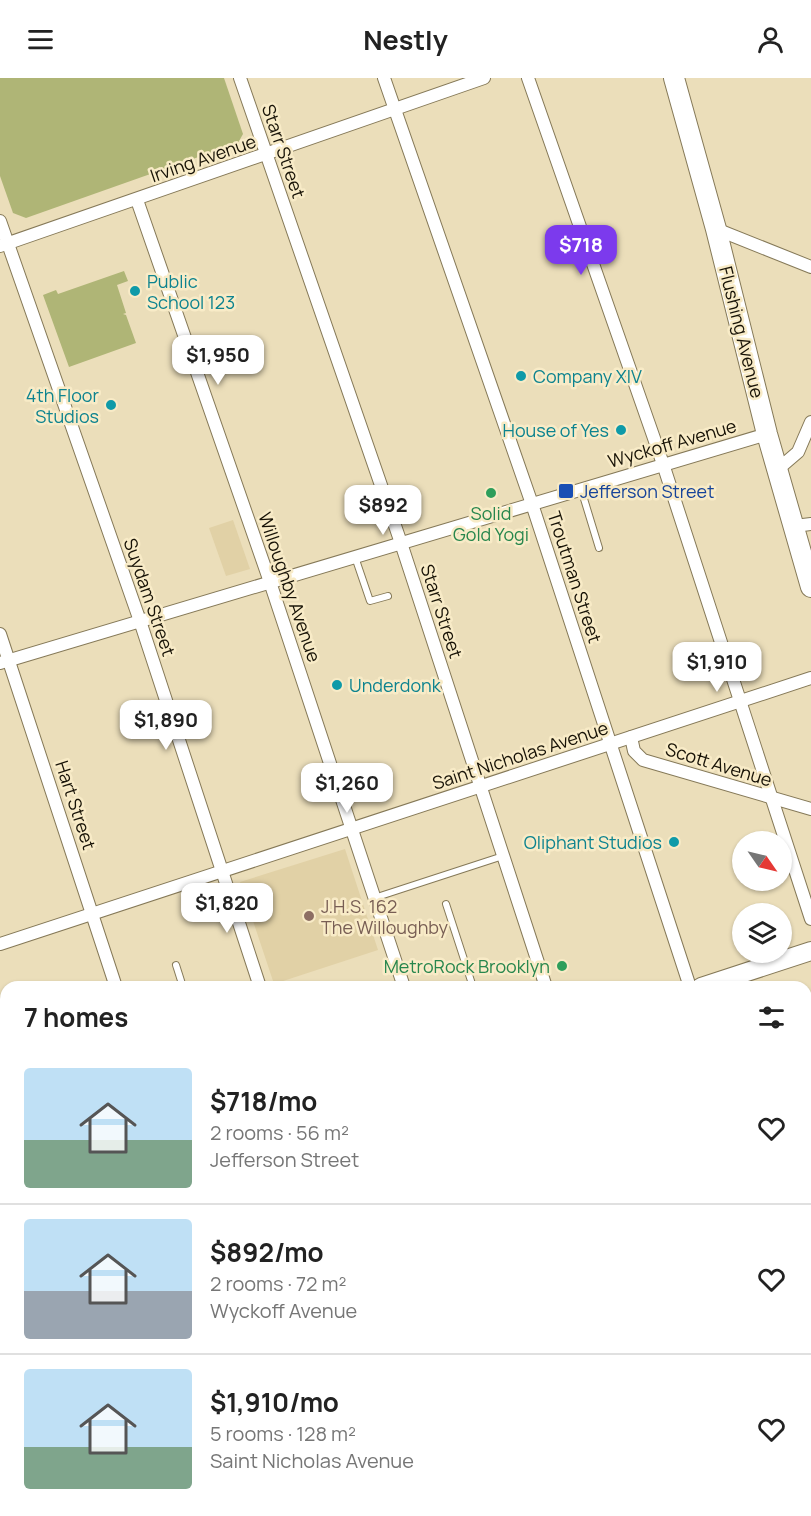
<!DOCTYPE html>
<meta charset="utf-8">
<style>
:root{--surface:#fff;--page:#f6f6f6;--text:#222;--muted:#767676;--line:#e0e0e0;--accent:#7c3aed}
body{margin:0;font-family:Manrope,sans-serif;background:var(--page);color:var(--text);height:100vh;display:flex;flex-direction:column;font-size:22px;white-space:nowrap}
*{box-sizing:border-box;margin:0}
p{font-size:20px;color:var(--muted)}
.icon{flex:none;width:33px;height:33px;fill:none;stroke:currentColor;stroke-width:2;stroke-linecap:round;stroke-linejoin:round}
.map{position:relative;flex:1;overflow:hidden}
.drawer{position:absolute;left:0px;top:903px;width:812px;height:536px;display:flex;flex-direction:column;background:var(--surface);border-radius:18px 18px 0 0;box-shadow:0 2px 4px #0004}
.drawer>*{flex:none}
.needle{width:39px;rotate:124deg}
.controls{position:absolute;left:732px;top:753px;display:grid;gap:12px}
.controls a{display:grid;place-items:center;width:60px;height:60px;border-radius:50%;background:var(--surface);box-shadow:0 2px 4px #0004;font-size:30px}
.price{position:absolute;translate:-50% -51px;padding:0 14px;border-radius:12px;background:#fff;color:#222;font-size:20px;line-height:39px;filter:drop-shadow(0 2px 3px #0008)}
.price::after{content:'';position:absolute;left:50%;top:36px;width:18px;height:14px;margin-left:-9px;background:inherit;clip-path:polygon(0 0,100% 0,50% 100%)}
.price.on{background:var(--accent);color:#fff}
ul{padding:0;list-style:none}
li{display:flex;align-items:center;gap:18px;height:150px;padding:0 24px}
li+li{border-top:2px solid var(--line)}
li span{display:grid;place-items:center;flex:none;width:168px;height:120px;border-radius:6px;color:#555}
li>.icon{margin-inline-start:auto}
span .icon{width:72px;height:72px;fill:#fffc;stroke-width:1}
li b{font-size:26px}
h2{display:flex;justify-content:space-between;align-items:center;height:72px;padding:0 24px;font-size:26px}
header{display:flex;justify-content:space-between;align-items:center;height:78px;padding:0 24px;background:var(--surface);font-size:27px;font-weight:700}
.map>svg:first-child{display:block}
.built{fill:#e1d1a6}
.green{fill:#afb576}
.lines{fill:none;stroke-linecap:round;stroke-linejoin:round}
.lane-casing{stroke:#857958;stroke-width:8}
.street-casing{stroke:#857958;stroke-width:14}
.secondary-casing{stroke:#857958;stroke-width:20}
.primary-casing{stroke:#857958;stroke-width:22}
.lane{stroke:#fff;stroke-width:6}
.street{stroke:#fff;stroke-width:12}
.secondary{stroke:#fff;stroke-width:18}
.primary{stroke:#fff;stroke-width:20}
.culture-dot{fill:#0f9aa8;stroke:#f8ebc7;stroke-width:2}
.transit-dot{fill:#1a4fb4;stroke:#f8ebc7;stroke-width:2}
.leisure-dot{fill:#2e9e5b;stroke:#f8ebc7;stroke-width:2}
.education-dot{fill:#8d6e63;stroke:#f8ebc7;stroke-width:2}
.labels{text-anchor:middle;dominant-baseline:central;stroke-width:5;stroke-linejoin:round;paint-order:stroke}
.street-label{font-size:18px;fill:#171206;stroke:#f8ebc7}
.culture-label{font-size:18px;fill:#0d838f;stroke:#f8ebc7;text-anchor:start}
.transit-label{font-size:18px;fill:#164399;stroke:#f8ebc7;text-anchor:start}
.leisure-label{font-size:18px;fill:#27864d;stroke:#f8ebc7}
.education-label{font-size:18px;fill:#785e54;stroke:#f8ebc7;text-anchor:start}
</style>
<header><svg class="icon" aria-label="menu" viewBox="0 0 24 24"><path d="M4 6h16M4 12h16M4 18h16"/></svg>Nestly<svg class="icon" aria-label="person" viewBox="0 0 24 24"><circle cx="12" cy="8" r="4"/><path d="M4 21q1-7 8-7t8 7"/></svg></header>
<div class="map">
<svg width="811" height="1438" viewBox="0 0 811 1438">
<rect width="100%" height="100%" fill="#ebdeba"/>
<g class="built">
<path d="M 233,442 L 250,491 L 226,498 L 209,450 Z"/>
<path d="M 345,771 L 378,872 L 274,906 L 240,804 Z"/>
</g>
<g class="green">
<path d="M 0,0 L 224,0 L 243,56 L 238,65 L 26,140 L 13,135 L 0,98 Z"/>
<path d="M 124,193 L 128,203 L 117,207 L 126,235 L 123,236 L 126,237 L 136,265 L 69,289 L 43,217 L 56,212 L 58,216 Z"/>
<path d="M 163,1433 L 163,1432 L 323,1433 L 307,1438 L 165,1438 Z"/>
<path d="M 507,1433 L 558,1433 L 560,1438 L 508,1438 Z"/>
</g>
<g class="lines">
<g class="lane-casing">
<g id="lane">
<path d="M 581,411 L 599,470"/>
<path d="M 355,479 L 370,523 L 388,518"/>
<path d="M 374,820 L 503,778"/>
<path d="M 446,826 L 473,909"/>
<path d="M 176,887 L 183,909"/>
<path d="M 806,1288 L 811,1286"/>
</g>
</g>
<g class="street-casing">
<g id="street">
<path d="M 240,0 L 401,465 L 546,909"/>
<path d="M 384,0 L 532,426 L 690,909"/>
<path d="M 528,0 L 663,386 L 811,841"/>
<path d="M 137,122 L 270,504 L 404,909"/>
<path d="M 0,143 L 140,543 L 260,909"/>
<path d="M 716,151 L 811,189"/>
<path d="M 0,168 L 484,0"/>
<path d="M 777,392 L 798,374 L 811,344"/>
<path d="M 795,448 L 811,446"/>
<path d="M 0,556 L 116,909"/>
<path d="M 0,585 L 767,356"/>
<path d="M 631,659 L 634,673 L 643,682 L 811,731"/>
<path d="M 0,866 L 811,600"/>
<path d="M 0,992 L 6,1010"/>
<path d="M 806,1261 L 811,1278"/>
<path d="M 806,1392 L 811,1390"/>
<path d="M 0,1429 L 3,1438"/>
<path d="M 144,1432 L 146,1438"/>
<path d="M 432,1432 L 434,1438"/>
<path d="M 575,1432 L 577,1438"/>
<path d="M 719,1432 L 720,1438"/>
<path d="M 666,1438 L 683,1432"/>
</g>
</g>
<g class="secondary-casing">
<g id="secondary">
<path d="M 701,909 L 811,873"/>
<path d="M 0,1138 L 6,1136"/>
</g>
</g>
<g class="primary-casing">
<path id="primary" d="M 674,0 L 716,151 L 767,356 L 811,509"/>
</g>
<use href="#lane" class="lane"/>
<use href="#street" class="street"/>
<use href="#secondary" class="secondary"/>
<use href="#primary" class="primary"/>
</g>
<g class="culture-dot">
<circle cx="135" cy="213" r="6"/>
<circle cx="521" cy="298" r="6"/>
<circle cx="111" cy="327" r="6"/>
<circle cx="621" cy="352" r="6"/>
<circle cx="337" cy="607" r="6"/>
<circle cx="674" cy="764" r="6"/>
</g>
<rect class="transit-dot" x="558" y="405" width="16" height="16" rx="3"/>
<g class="leisure-dot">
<circle cx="491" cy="415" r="6"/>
<circle cx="562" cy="888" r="6"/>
</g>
<circle class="education-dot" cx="309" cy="838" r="6"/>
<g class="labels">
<g class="street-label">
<text transform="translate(284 73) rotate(71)">Starr Street</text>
<text transform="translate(203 80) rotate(-19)">Irving Avenue</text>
<text transform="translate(742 254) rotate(76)">Flushing Avenue</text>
<text transform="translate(672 365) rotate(-16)">Wyckoff Avenue</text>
<text transform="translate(575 499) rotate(72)">Troutman Street</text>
<text transform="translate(290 509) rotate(71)">Willoughby Avenue</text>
<text transform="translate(150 519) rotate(71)">Suydam Street</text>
<text transform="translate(442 533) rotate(72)">Starr Street</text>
<text transform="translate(520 677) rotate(-18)">Saint Nicholas Avenue</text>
<text transform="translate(719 686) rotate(17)">Scott Avenue</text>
<text transform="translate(76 727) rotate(72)">Hart Street</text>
</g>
<g class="culture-label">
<text x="147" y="203">Public<tspan x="147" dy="21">School 123</tspan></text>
<text x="533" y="298">Company XIV</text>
<text x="99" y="317" text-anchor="end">4th Floor<tspan x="99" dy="21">Studios</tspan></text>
<text x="609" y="352" text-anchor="end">House of Yes</text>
<text x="349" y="607">Underdonk</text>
<text x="662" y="764" text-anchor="end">Oliphant Studios</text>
</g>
<g class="transit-label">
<text x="580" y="413">Jefferson Street</text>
</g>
<g class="leisure-label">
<text x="491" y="435">Solid<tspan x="491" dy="21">Gold Yogi</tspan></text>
<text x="550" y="888" text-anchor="end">MetroRock Brooklyn</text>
</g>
<g class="education-label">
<text x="321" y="828">J.H.S. 162<tspan x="321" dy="21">The Willoughby</tspan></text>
</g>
</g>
</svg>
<div class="controls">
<a><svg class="needle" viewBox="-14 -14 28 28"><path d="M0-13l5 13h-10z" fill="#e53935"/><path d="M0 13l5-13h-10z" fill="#767676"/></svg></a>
<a><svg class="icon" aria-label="layers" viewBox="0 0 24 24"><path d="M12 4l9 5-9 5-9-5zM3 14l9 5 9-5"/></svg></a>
</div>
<b class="price on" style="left:581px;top:198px">$718</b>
<b class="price" style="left:218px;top:308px">$1,950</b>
<b class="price" style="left:383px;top:458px">$892</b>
<b class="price" style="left:717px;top:615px">$1,910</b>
<b class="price" style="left:166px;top:673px">$1,890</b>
<b class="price" style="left:347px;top:736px">$1,260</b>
<b class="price" style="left:227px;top:856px">$1,820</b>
<section class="drawer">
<h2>7 homes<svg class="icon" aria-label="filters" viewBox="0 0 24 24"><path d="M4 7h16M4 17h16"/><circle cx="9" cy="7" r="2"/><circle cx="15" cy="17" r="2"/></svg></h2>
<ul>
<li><span style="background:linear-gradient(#bfe0f5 60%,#7fa58c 0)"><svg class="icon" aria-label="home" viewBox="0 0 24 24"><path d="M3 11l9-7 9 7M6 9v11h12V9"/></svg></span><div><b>$718/mo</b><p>2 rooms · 56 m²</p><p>Jefferson Street</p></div><svg class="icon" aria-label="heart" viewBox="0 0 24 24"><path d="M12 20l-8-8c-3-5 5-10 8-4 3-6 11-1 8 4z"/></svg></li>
<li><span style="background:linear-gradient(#bfe0f5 60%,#9aa5b1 0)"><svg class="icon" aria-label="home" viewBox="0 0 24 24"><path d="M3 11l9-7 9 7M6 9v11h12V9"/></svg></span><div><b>$892/mo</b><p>2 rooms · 72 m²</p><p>Wyckoff Avenue</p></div><svg class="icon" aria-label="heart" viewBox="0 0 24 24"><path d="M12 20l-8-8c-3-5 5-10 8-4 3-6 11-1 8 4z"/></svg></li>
<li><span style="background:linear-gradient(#bfe0f5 65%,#7fa58c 0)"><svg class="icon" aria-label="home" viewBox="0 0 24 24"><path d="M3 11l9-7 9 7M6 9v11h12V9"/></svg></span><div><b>$1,910/mo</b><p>5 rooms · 128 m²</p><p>Saint Nicholas Avenue</p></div><svg class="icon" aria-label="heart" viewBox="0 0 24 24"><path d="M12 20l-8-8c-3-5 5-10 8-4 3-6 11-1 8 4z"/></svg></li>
</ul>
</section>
</div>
